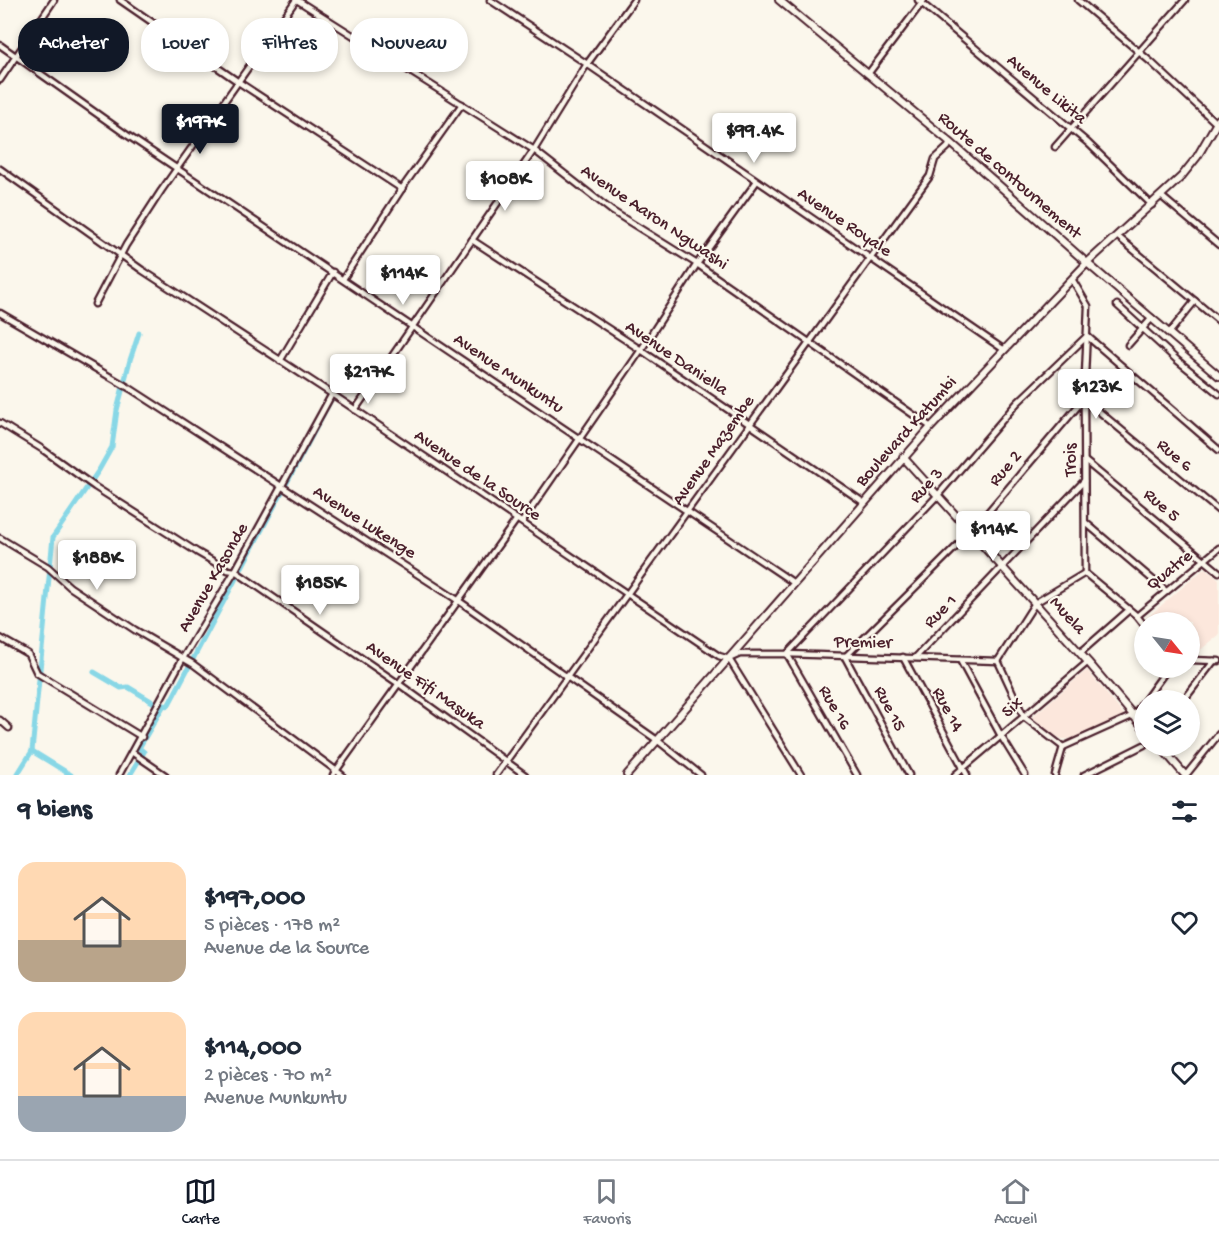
<!DOCTYPE html>
<html lang="fr">
<meta charset="utf-8">
<style>
:root{--surface:#fff;--page:#f2f2f3;--text:#1f2937;--muted:#747a83;--line:#e0e1e3;--accent:#111827}
body{margin:0;font-family:"Gochi Hand",sans-serif;background:var(--page);color:var(--text);height:100vh;display:flex;flex-direction:column;font-size:22px;white-space:nowrap}
*{box-sizing:border-box;margin:0}
p{font-size:20px;color:var(--muted)}
.icon{flex:none;width:33px;height:33px;fill:none;stroke:currentColor;stroke-width:2;stroke-linecap:round;stroke-linejoin:round}
.map{position:relative;height:775px;overflow:hidden}
.drawer{display:flex;flex-direction:column;background:var(--surface);flex:1}
.drawer>*{flex:none}
.banner{position:absolute;left:18px;top:18px;width:600px;height:54px;display:flex;gap:12px}
.needle{width:39px;rotate:120deg}
.controls{position:absolute;left:1134px;top:612px;display:grid;gap:12px}
.controls a{display:grid;place-items:center;width:66px;height:66px;border-radius:50%;background:var(--surface);box-shadow:0 3px 9px #0003;font-size:30px}
.price{position:absolute;translate:-50% -51px;padding:0 14px;border-radius:6px;background:#fff;color:#222;font-size:20px;line-height:39px;filter:drop-shadow(0 2px 3px #0008)}
.price::after{content:'';position:absolute;left:50%;top:36px;width:18px;height:14px;margin-left:-9px;background:inherit;clip-path:polygon(0 0,100% 0,50% 100%)}
.price.selected{background:var(--accent);color:#fff}
ul{padding:0;list-style:none}
li{display:flex;align-items:center;gap:18px;height:150px;padding:0 18px}
li span{display:grid;place-items:center;flex:none;width:168px;height:120px;border-radius:18px;color:#555}
li>.icon{margin-inline-start:auto}
span .icon{width:72px;height:72px;fill:#fffc;stroke-width:1}
li b{font-size:26px}
h2{display:flex;justify-content:space-between;align-items:center;height:72px;padding:0 18px;font-size:26px}
.tag{padding:0 21px;border-radius:24px;background:var(--surface);box-shadow:0 3px 9px #0003;font-size:21px;line-height:54px}
.tag.selected{background:var(--accent);color:#fff}
.menu{display:flex;justify-content:space-around;align-items:center;height:84px;border-top:2px solid var(--line);background:var(--surface);font-size:16px;color:var(--muted)}
.menu a{display:grid;justify-items:center;gap:3px}
.menu .selected{color:var(--accent)}
.map>svg:first-child{display:block}
.built{fill:#fce7dc}
.lines{fill:none;stroke-linecap:round;stroke-linejoin:round}
.canal{stroke:#88d7e6;stroke-width:5}
.minor-casing{stroke:#4a1f2b;stroke-width:9}
.tertiary-casing{stroke:#4a1f2b;stroke-width:10}
.minor{stroke:#fbf7ec;stroke-width:4.5}
.tertiary{stroke:#fbf7ec;stroke-width:6}
.labels{text-anchor:middle;dominant-baseline:central;stroke-width:4.5;stroke-linejoin:round;paint-order:stroke}
.street-label{font-size:18px;fill:#4a1f2b;stroke:#fbf7ec}
</style>
<div class="map">
<svg width="1219" height="775" viewBox="0 0 1219 775">
<rect width="100%" height="100%" fill="#fbf7ec"/>
<filter id="ink" filterUnits="userSpaceOnUse"><feTurbulence type="fractalNoise" baseFrequency=".0167" numOctaves="2"/><feDisplacementMap in="SourceGraphic" scale="12" xChannelSelector="R" yChannelSelector="G"/><feConvolveMatrix kernelMatrix="1 2 1 2 8 2 1 2 1" color-interpolation-filters="sRGB"/></filter>
<g filter="url(#ink)">
<g class="built">
<path d="M 1205,568 L 1219,580 L 1219,635 L 1194,655 L 1190,655 L 1190,622 L 1155,622 L 1150,615 Z"/>
<path d="M 1087,670 L 1124,715 L 1080,736 L 1069,739 L 1062,739 L 1051,733 L 1032,717 Z"/>
</g>
<g class="lines">
<g class="canal">
<path d="M 94,672 L 121,688 L 128,687 L 156,704 L 162,705"/>
<path d="M 32,751 L 71,775"/>
<path d="M 17,775 L 32,751 L 53,537 L 99,470 L 112,447 L 117,410 L 130,360 L 139,333"/>
<path d="M 130,775 L 144,752 L 139,748 L 164,705 L 168,706 L 332,398"/>
</g>
<g class="minor-casing">
<g id="minor">
<path d="M 120,0 L 240,83 L 402,189"/>
<path d="M 297,0 L 534,150 L 612,211 L 697,264 L 931,427"/>
<path d="M 490,0 L 587,64 L 1003,349"/>
<path d="M 918,0 L 1088,143 L 1152,205"/>
<path d="M 1078,0 L 1152,63 L 1217,124"/>
<path d="M 0,45 L 127,135 L 794,583"/>
<path d="M 868,74 L 924,0"/>
<path d="M 0,80 L 54,0"/>
<path d="M 1055,147 L 1185,0"/>
<path d="M 0,169 L 142,270 L 332,394 L 719,656 L 729,659"/>
<path d="M 1161,196 L 1219,245"/>
<path d="M 1117,236 L 1219,321"/>
<path d="M 472,240 L 641,350 L 863,502"/>
<path d="M 343,279 L 403,187 L 462,104"/>
<path d="M 1072,279 L 1088,306 L 1084,399 L 1085,573"/>
<path d="M 95,304 L 126,245 L 161,191 L 296,0"/>
<path d="M 1117,305 L 1177,360 L 1219,394"/>
<path d="M 0,313 L 131,389 L 459,601 L 657,740 L 701,775"/>
<path d="M 1169,333 L 1195,301"/>
<path d="M 1128,345 L 1152,318"/>
<path d="M 280,361 L 333,272"/>
<path d="M 355,410 L 534,150 L 587,64 L 634,0"/>
<path d="M 0,423 L 42,449 L 95,487 L 197,552 L 228,570 L 235,571 L 399,684 L 525,775"/>
<path d="M 1085,461 L 1219,572"/>
<path d="M 522,522 L 641,350 L 697,264 L 757,181"/>
<path d="M 1086,523 L 1166,591"/>
<path d="M 0,538 L 48,567 L 70,587 L 135,630 L 193,664 L 342,775"/>
<path d="M 1137,616 L 1219,548"/>
<path d="M 1144,625 L 1137,616 L 1085,573 L 1035,603 L 998,661 L 1024,717 L 1063,747 L 1134,715 L 1168,668"/>
<path d="M 0,638 L 28,654 L 37,673 L 142,737"/>
<path d="M 1080,653 L 1129,610"/>
<path d="M 903,657 L 967,775"/>
<path d="M 916,657 L 1084,481"/>
<path d="M 731,658 L 740,654 L 787,654 L 998,661"/>
<path d="M 729,659 L 801,775"/>
<path d="M 960,660 L 1001,736 L 1025,775"/>
<path d="M 1190,660 L 1219,661"/>
<path d="M 1184,700 L 1214,661"/>
<path d="M 0,720 L 9,728"/>
<path d="M 133,753 L 165,775"/>
<path d="M 119,775 L 183,658 L 235,571 L 332,394"/>
<path d="M 333,775 L 517,519"/>
<path d="M 496,775 L 930,176 L 935,159 L 948,147 L 950,142"/>
<path d="M 857,775 L 787,654 L 938,495 L 1017,403 L 1087,336 L 1219,450"/>
<path d="M 909,775 L 845,657 L 971,532 L 1084,399 L 1219,511"/>
<path d="M 955,775 L 1088,662"/>
<path d="M 1055,775 L 1063,747"/>
<path d="M 1084,775 L 1144,745"/>
<path d="M 1186,775 L 1219,734"/>
</g>
</g>
<g class="tertiary-casing">
<g id="tertiary">
<path d="M 779,0 L 950,142 L 1087,263 L 1219,376"/>
<path d="M 903,457 L 1088,662 L 1144,728"/>
<path d="M 1160,746 L 1185,775"/>
<path d="M 627,775 L 931,427 L 1087,263 L 1181,177 L 1197,157 L 1219,119"/>
</g>
</g>
<use href="#minor" class="minor"/>
<use href="#tertiary" class="tertiary"/>
</g>
</g>
<g class="labels">
<g class="street-label">
<text transform="translate(1046 90) rotate(40)">Avenue Likita</text>
<text transform="translate(1009 176) rotate(41)">Route de contournement</text>
<text transform="translate(654 218) rotate(34)">Avenue Aaron Ngwashi</text>
<text transform="translate(844 223) rotate(34)">Avenue Royale</text>
<text transform="translate(676 359) rotate(34)">Avenue Daniella</text>
<text transform="translate(508 374) rotate(34)">Avenue Munkuntu</text>
<text transform="translate(907 432) rotate(-48)">Boulevard Katumbi</text>
<text transform="translate(714 451) rotate(-55)">Avenue Mazembe</text>
<text transform="translate(1174 456) rotate(40)">Rue 6</text>
<text transform="translate(1071 460) rotate(-90)">Trois</text>
<text transform="translate(1006 469) rotate(-50)">Rue 2</text>
<text transform="translate(477 476) rotate(34)">Avenue de la Source</text>
<text transform="translate(927 486) rotate(-48)">Rue 3</text>
<text transform="translate(1161 506) rotate(40)">Rue 5</text>
<text transform="translate(364 523) rotate(33)">Avenue Lukenge</text>
<text transform="translate(1170 571) rotate(-39)">Quatre</text>
<text transform="translate(214 578) rotate(-60)">Avenue Kasonde</text>
<text transform="translate(941 612) rotate(-46)">Rue 1</text>
<text transform="translate(1067 616) rotate(48)">Muela</text>
<text transform="translate(863 643) rotate(1)">Premier</text>
<text transform="translate(425 686) rotate(35)">Avenue Fifi Masuka</text>
<text transform="translate(834 708) rotate(60)">Rue 16</text>
<text transform="translate(1013 708) rotate(-40)">Six</text>
<text transform="translate(889 709) rotate(62)">Rue 15</text>
<text transform="translate(947 710) rotate(62)">Rue 14</text>
</g>
</g>
</svg>
<div class="controls">
<a><svg class="needle" viewBox="-14 -14 28 28"><path d="M0-13l5 13h-10z" fill="#e53935"/><path d="M0 13l5-13h-10z" fill="#747a83"/></svg></a>
<a><svg class="icon" aria-label="layers" viewBox="0 0 24 24"><path d="M12 4l9 5-9 5-9-5zM3 14l9 5 9-5"/></svg></a>
</div>
<b class="price selected" style="left:200px;top:155px">$197K</b>
<b class="price" style="left:754px;top:164px">$99.4K</b>
<b class="price" style="left:505px;top:212px">$108K</b>
<b class="price" style="left:403px;top:306px">$114K</b>
<b class="price" style="left:368px;top:405px">$217K</b>
<b class="price" style="left:1096px;top:420px">$123K</b>
<b class="price" style="left:993px;top:562px">$114K</b>
<b class="price" style="left:97px;top:591px">$188K</b>
<b class="price" style="left:320px;top:616px">$185K</b>
<div class="banner">
<a class="tag selected">Acheter</a>
<a class="tag">Louer</a>
<a class="tag">Filtres</a>
<a class="tag">Nouveau</a>
</div>
</div>
<section class="drawer">
<h2>9 biens<svg class="icon" aria-label="filters" viewBox="0 0 24 24"><path d="M4 7h16M4 17h16"/><circle cx="9" cy="7" r="2"/><circle cx="15" cy="17" r="2"/></svg></h2>
<ul>
<li><span style="background:linear-gradient(#ffd9b3 65%,#b9a48a 0)"><svg class="icon" aria-label="home" viewBox="0 0 24 24"><path d="M3 11l9-7 9 7M6 9v11h12V9"/></svg></span><div><b>$197,000</b><p>5 pièces · 178 m²</p><p>Avenue de la Source</p></div><svg class="icon" aria-label="heart" viewBox="0 0 24 24"><path d="M12 20l-8-8c-3-5 5-10 8-4 3-6 11-1 8 4z"/></svg></li>
<li><span style="background:linear-gradient(#ffd9b3 70%,#9aa5b1 0)"><svg class="icon" aria-label="home" viewBox="0 0 24 24"><path d="M3 11l9-7 9 7M6 9v11h12V9"/></svg></span><div><b>$114,000</b><p>2 pièces · 70 m²</p><p>Avenue Munkuntu</p></div><svg class="icon" aria-label="heart" viewBox="0 0 24 24"><path d="M12 20l-8-8c-3-5 5-10 8-4 3-6 11-1 8 4z"/></svg></li>
</ul>
</section>
<nav class="menu">
<a class="selected"><svg class="icon" aria-label="map" viewBox="0 0 24 24"><path d="M3 6l6-2 6 2 6-2v14l-6 2-6-2-6 2zM9 4v14M15 6v14"/></svg>Carte</a>
<a><svg class="icon" aria-label="saved" viewBox="0 0 24 24"><path d="M7 4h10v16l-5-4-5 4z"/></svg>Favoris</a>
<a><svg class="icon" aria-label="home" viewBox="0 0 24 24"><path d="M3 11l9-7 9 7M6 9v11h12V9"/></svg>Accueil</a>
</nav>
